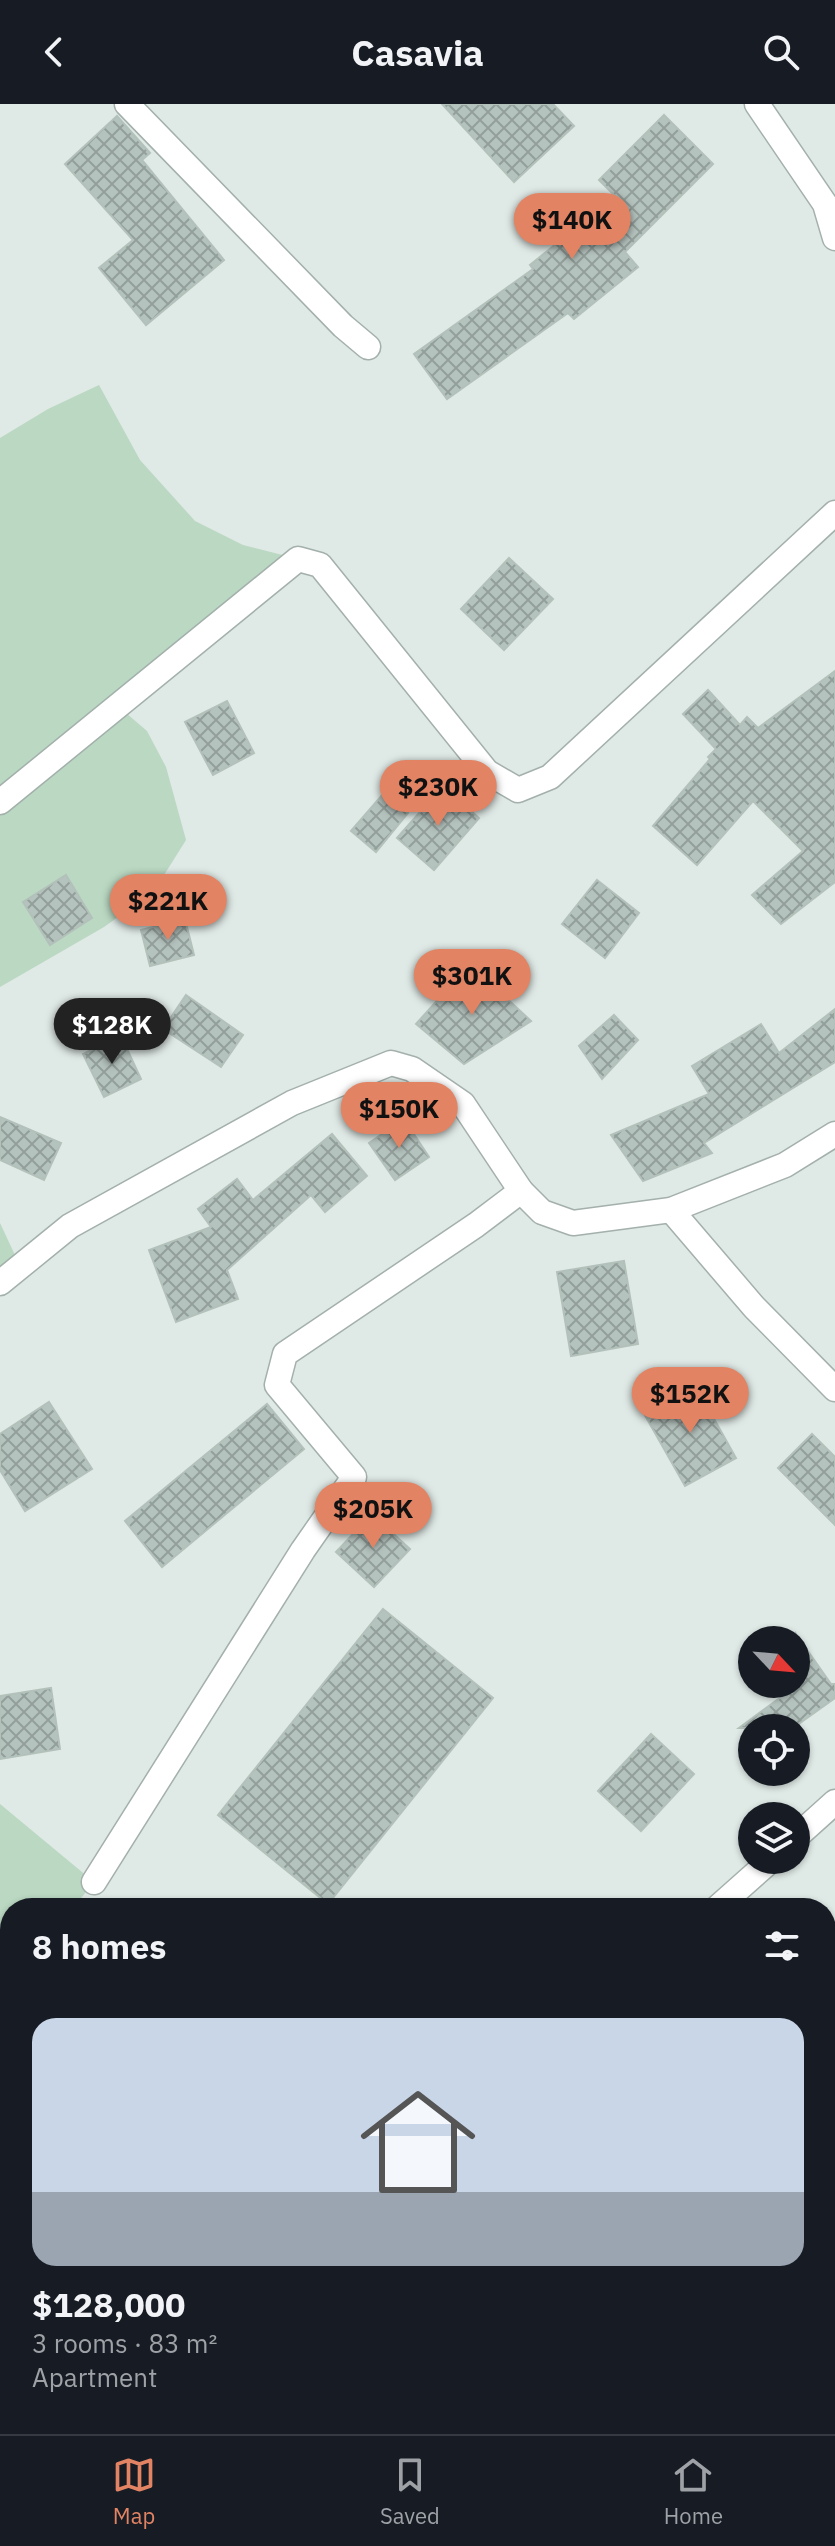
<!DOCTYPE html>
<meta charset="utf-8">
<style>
:root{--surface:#171b24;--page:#242831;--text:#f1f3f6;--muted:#9ea1a6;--line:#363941;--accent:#e28464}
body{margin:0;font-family:"IBM Plex Sans",sans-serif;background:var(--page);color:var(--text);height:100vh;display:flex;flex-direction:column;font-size:30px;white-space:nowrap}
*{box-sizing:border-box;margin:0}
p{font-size:26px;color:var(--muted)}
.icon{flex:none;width:44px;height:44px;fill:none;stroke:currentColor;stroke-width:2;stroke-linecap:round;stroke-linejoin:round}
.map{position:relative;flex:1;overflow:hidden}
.panel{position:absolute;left:0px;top:1794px;width:836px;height:536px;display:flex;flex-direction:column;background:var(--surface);border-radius:32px 32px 0 0;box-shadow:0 2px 6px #0004}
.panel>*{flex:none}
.needle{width:52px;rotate:116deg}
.controls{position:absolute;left:738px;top:1522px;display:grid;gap:16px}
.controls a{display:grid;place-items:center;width:72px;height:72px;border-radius:50%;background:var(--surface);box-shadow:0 2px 6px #0004;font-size:40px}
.price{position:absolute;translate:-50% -68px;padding:0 18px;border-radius:28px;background:var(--accent);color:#111;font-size:26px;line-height:52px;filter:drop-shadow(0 2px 4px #0008)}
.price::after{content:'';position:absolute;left:50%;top:48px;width:24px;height:18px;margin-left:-12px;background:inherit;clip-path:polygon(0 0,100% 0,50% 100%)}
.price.active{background:#222;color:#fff}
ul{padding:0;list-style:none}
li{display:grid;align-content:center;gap:16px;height:424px;padding:0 32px}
li span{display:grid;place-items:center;height:248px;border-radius:24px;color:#555}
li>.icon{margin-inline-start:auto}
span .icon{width:144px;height:144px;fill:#fffc;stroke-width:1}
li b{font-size:34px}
h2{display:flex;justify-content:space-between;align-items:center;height:96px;padding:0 32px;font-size:34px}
header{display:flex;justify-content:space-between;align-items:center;height:104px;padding:0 32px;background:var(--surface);font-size:36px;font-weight:800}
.tab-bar{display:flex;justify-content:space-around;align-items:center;height:112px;border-top:2px solid var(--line);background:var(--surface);font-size:22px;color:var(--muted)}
.tab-bar a{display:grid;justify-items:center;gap:4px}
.tab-bar .active{color:var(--accent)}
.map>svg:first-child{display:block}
.green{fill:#bad8c2}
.building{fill:url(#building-cross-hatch);stroke:#b3c1bb;stroke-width:2}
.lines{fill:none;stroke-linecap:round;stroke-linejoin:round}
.minor-casing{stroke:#a3b0ab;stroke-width:27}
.minor{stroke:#fff;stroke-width:24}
</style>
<header><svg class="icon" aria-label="back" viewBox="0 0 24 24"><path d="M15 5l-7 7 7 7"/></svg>Casavia<svg class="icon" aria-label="search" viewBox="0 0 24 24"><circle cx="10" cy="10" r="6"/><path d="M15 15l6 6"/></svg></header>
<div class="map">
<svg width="835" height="2330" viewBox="0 0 835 2330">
<defs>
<pattern id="building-cross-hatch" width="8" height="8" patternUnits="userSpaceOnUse" patternTransform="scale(2)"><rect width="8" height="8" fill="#b5c3be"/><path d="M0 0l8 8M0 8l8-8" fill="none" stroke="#939f9b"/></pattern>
</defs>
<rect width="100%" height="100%" fill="#dfe9e5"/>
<g class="green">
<path d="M 99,281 L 140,356 L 195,417 L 243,441 L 298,455 L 119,603 L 147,627 L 166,663 L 186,736 L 154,787 L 104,823 L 0,883 L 0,334 L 48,305 Z"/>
<path d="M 0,1119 L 20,1162 L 0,1179 Z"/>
<path d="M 0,1700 L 94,1778 L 73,1804 L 10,1804 L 10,1909 L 0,1928 Z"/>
<path d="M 0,1938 L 10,1945 L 10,2320 L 193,2320 L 180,2330 L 0,2330 Z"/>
</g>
<g class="building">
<path d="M 442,0 L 553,0 L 574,22 L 514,78 Z"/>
<path d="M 664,11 L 713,60 L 625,148 L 638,163 L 574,215 L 568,209 L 447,295 L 414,250 L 533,165 L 530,161 L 615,92 L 599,76 Z"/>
<path d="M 117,12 L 150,49 L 142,56 L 224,156 L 146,221 L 99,164 L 133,136 L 65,60 Z"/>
<path d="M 509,454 L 553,495 L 504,546 L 461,505 Z"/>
<path d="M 835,567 L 835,778 L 781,820 L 752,791 L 803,747 L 753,697 L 697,761 L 653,722 L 710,655 L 708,653 L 716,645 L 683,610 L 708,586 L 740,621 L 747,613 L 758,624 Z"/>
<path d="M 227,597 L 254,649 L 213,671 L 185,618 Z"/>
<path d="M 443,682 L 479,714 L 434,766 L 397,734 Z"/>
<path d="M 384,689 L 408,709 L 376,748 L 351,727 Z"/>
<path d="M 66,771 L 92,814 L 50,841 L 23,798 Z"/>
<path d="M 597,776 L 639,809 L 605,854 L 562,820 Z"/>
<path d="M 185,815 L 194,851 L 150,862 L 141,826 Z"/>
<path d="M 470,860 L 531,917 L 464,960 L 416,920 Z"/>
<path d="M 186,891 L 243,931 L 221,963 L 163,925 Z"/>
<path d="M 835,905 L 835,958 L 704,1039 L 712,1049 L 643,1077 L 611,1031 L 709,990 L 692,962 L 761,920 L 779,949 Z"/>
<path d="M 614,911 L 638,936 L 602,975 L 579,942 Z"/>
<path d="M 121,932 L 141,975 L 104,993 L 83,950 Z"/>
<path d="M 0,1013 L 61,1039 L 44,1076 L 0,1056 Z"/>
<path d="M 404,1015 L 429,1053 L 395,1076 L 369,1039 Z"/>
<path d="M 332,1030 L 367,1072 L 325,1108 L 311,1091 L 227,1166 L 238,1195 L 176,1218 L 149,1146 L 211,1123 L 198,1105 L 237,1075 L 253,1096 Z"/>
<path d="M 624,1157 L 638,1240 L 571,1252 L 557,1168 Z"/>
<path d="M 694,1279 L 736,1354 L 685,1382 L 643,1308 Z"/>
<path d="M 49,1298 L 92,1365 L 25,1407 L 0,1366 L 0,1330 Z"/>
<path d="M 267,1300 L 304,1345 L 162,1463 L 125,1417 Z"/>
<path d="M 812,1330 L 835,1353 L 835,1421 L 778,1364 Z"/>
<path d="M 372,1410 L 410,1445 L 374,1483 L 336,1448 Z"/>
<path d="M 383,1505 L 493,1594 L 328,1800 L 218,1711 Z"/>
<path d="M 796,1530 L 831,1580 L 835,1580 L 835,1594 L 793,1624 L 739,1624 L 796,1582 Z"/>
<path d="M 51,1584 L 60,1645 L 0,1655 L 0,1592 Z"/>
<path d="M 651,1630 L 694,1670 L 641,1727 L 598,1687 Z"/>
</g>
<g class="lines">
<g class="minor-casing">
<g id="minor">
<path d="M 127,0 L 343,222 L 368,243"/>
<path d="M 757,0 L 825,100 L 835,134"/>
<path d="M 0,698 L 298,455 L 320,461 L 487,668 L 518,686 L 550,673 L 835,409"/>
<path d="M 671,1106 L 754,1203 L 835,1285"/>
<path d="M 0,1179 L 70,1122 L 292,999 L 391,959 L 412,965 L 463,1000 L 521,1087 L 542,1108 L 573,1119 L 671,1106 L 785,1061 L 835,1030"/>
<path d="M 796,1733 L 835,1698"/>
<path d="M 94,1778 L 303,1446 L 354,1373 L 277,1281 L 285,1250 L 476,1121 L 521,1087"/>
<path d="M 717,1804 L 771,1756"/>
<path d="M 0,1938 L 10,1945"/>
<path d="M 435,2320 L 441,2330"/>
<path d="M 180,2330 L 193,2320"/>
<path d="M 829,2330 L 835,2325"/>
</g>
</g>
<use href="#minor" class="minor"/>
</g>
</svg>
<div class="controls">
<a><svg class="needle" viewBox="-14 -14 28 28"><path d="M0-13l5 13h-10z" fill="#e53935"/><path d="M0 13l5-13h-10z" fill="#9ea1a6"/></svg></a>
<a><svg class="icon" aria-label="locate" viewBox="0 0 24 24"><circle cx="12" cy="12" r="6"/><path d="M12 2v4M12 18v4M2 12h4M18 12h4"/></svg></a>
<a><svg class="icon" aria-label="layers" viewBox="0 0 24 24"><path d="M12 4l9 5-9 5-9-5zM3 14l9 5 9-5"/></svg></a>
</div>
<b class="price" style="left:572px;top:157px">$140K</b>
<b class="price" style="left:438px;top:724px">$230K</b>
<b class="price" style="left:168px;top:838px">$221K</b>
<b class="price" style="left:472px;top:913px">$301K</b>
<b class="price active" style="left:112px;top:962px">$128K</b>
<b class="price" style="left:399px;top:1046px">$150K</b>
<b class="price" style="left:690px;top:1331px">$152K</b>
<b class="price" style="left:373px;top:1446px">$205K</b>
<section class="panel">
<h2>8 homes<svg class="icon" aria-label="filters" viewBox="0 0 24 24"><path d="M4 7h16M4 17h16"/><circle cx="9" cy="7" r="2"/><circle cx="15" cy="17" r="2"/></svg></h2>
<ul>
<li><span style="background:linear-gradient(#c9d6e8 70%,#9aa5b1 0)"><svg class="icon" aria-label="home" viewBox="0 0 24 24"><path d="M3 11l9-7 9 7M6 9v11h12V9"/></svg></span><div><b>$128,000</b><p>3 rooms · 83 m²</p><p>Apartment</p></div></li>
</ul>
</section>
</div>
<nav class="tab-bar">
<a class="active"><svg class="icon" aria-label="map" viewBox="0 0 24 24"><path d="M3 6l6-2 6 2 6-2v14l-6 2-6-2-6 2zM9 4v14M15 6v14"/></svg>Map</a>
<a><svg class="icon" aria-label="saved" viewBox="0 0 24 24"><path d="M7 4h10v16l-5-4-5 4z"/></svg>Saved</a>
<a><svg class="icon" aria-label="home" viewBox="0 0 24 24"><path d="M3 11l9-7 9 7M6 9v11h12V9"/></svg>Home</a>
</nav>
